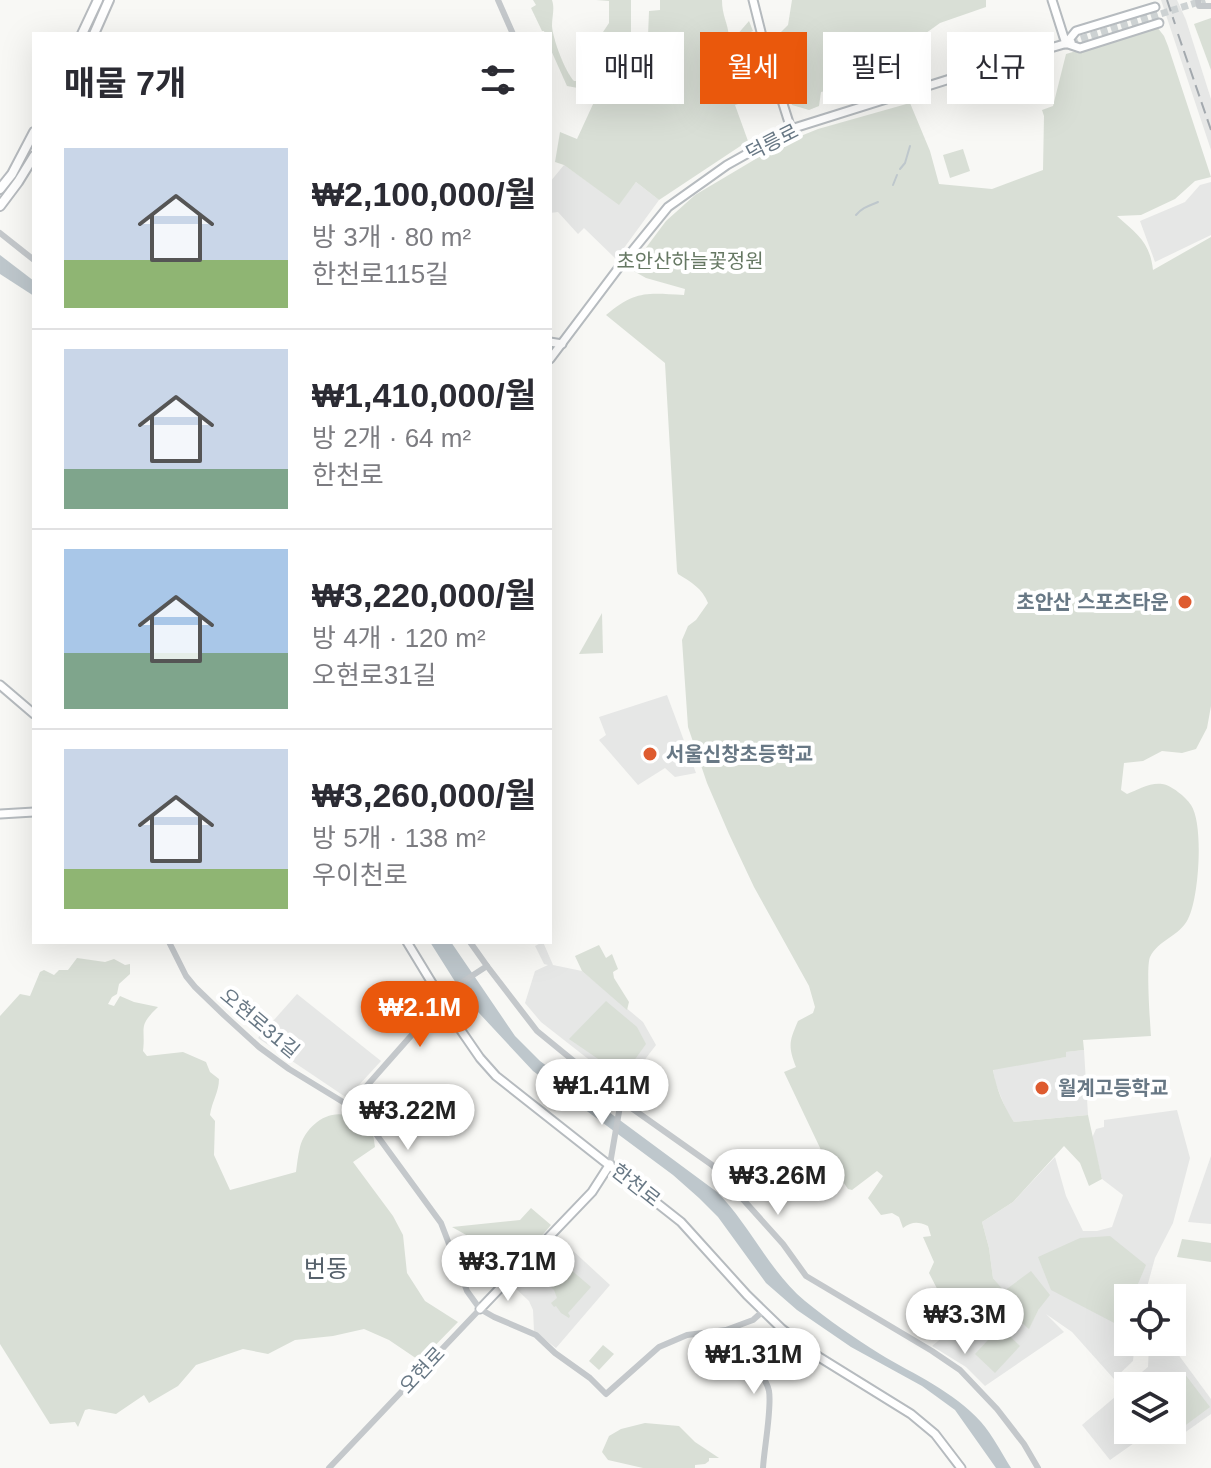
<!DOCTYPE html>
<html lang="ko">
<meta charset="utf-8">
<style>
:root{--surface:#fff;--page:#f7f7f7;--text:#2b2b33;--muted:#7c7c81;--line:#e1e1e2;--accent:#ea580c}
body{margin:0;font-family:Arial,"Noto Sans KR",sans-serif;background:var(--page);color:var(--text);height:100vh;display:flex;flex-direction:column;font-size:30px;white-space:nowrap}
*{box-sizing:border-box;margin:0}
p{font-size:26px;color:var(--muted)}
.icon{flex:none;width:44px;height:44px;fill:none;stroke:currentColor;stroke-width:2;stroke-linecap:round;stroke-linejoin:round}
.map{position:relative;flex:1;overflow:hidden}
.drawer{position:absolute;left:32px;top:32px;width:520px;height:912px;display:flex;flex-direction:column;background:var(--surface);border-radius:0px;box-shadow:0 8px 32px #0002}
.drawer>*{flex:none}
.guide{position:absolute;left:576px;top:32px;width:514px;height:72px;display:flex;gap:16px}
.fabs{position:absolute;left:1114px;top:1284px;display:grid;gap:16px}
.fabs a{display:grid;place-items:center;width:72px;height:72px;border-radius:0px;background:var(--surface);box-shadow:0 8px 32px #0002;font-size:40px}
.price{position:absolute;translate:-50% -68px;padding:0 18px;border-radius:28px;background:#fff;color:#222;font-size:26px;line-height:52px;filter:drop-shadow(0 2px 4px #0008)}
.price::after{content:'';position:absolute;left:50%;top:48px;width:24px;height:18px;margin-left:-12px;background:inherit;clip-path:polygon(0 0,100% 0,50% 100%)}
.price.current{background:var(--accent);color:#fff}
ul{padding:0;list-style:none}
li{display:flex;align-items:center;gap:24px;height:200px;padding:0 32px}
li+li{border-top:2px solid var(--line)}
li span{display:grid;place-items:center;flex:none;width:224px;height:160px;border-radius:0px;color:#555}
li>.icon{margin-inline-start:auto}
span .icon{width:96px;height:96px;fill:#fffc;stroke-width:1}
li b{font-size:34px}
h2{display:flex;justify-content:space-between;align-items:center;height:96px;padding:0 32px;font-size:34px}
.tag{padding:0 28px;border-radius:0px;background:var(--surface);box-shadow:0 8px 32px #0002;font-size:28px;line-height:72px}
.tag.current{background:var(--accent);color:#fff}
.map>svg:first-child{display:block}
.built{fill:#e6e7e6}
.green{fill:#d9dfd6}
.water{fill:#bec7cc}
.lines{fill:none;stroke-linecap:round;stroke-linejoin:round}
.stream{stroke:#bec7cc;stroke-width:2}
.secondary-tunnel{stroke:#cdd2d3;stroke-width:7;stroke-dasharray:7 3.5;stroke-linecap:butt}
.secondary-casing{stroke:#b6bbbf;stroke-width:11}
.primary-casing{stroke:#b7bbbf;stroke-width:12}
.tertiary{stroke:#c4c8cb;stroke-width:6}
.secondary{stroke:#fff;stroke-width:7}
.primary{stroke:#fff;stroke-width:8}
.rail{stroke:#a3a9ae;stroke-width:2;stroke-dasharray:12 6;stroke-linecap:butt}
.poi-dot{fill:#de5b2f;stroke:#fff;stroke-width:3}
.labels{text-anchor:middle;dominant-baseline:central;stroke-width:8;stroke-linejoin:round;paint-order:stroke}
.street-label{font-size:20px;fill:#687885;stroke:#fff}
.park-label{font-size:20px;fill:#667863;stroke:#fff}
.poi-label{font-size:20px;font-weight:bold;fill:#687885;stroke:#fff;text-anchor:start}
.quarter-label{font-size:24px;fill:#56616b;stroke:#fff}
</style>
<div class="map">
<svg width="1211" height="1468" viewBox="0 0 1211 1468">
<rect width="100%" height="100%" fill="#f8f8f5"/>
<g class="built">
<path d="M 1161,0 L 1177,0 L 1186,20 L 1211,99 L 1211,150 Z"/>
<path d="M 564,165 L 619,204 L 636,182 L 659,200 L 616,259 L 584,228 L 578,234 L 558,212 L 550,213 L 550,182 Z"/>
<path d="M 1211,182 L 1211,235 L 1155,262 L 1140,221 L 1185,202 L 1200,185 Z"/>
<path d="M 667,695 L 696,773 L 675,777 L 665,768 L 638,785 L 599,740 L 606,735 L 599,717 Z"/>
<path d="M 543,942 L 553,965 L 582,971 L 643,1022 L 656,1045 L 624,1087 L 541,1022 L 525,1003 L 535,971 L 548,965 L 544,964 L 535,946 Z"/>
<path d="M 297,994 L 381,1061 L 347,1098 L 258,1038 Z"/>
<path d="M 1084,1050 L 1088,1115 L 1014,1122 L 1007,1112 L 995,1082 L 993,1069 L 1065,1057 L 1065,1052 Z"/>
<path d="M 1177,1110 L 1190,1158 L 1173,1223 L 1155,1258 L 1144,1298 L 1128,1298 L 1128,1342 L 1135,1342 L 1133,1361 L 1114,1379 L 1072,1332 L 1046,1314 L 1064,1332 L 985,1386 L 966,1367 L 932,1346 L 956,1326 L 949,1312 L 977,1300 L 1002,1317 L 1015,1317 L 1029,1328 L 1039,1309 L 1004,1292 L 993,1278 L 989,1248 L 982,1222 L 1013,1202 L 1055,1157 L 1066,1196 L 1083,1231 L 1097,1231 L 1112,1227 L 1123,1195 L 1102,1179 L 1092,1138 L 1096,1129 L 1104,1127 L 1104,1120 Z"/>
<path d="M 1211,1156 L 1211,1224 L 1188,1222 Z"/>
<path d="M 558,1237 L 610,1285 L 556,1348 L 534,1331 L 533,1310 L 529,1301 L 511,1284 Z"/>
<path d="M 1159,1342 L 1169,1342 L 1211,1399 L 1211,1414 L 1170,1443 L 1159,1430 L 1172,1430 L 1172,1386 L 1128,1386 L 1128,1392 L 1124,1387 L 1148,1367 L 1149,1345 Z"/>
<path d="M 1115,1397 L 1128,1415 L 1128,1430 L 1139,1430 L 1144,1436 L 1110,1460 L 1082,1425 Z"/>
</g>
<g class="green">
<path d="M 533,0 L 552,0 C 555,9 552,16 552,26 C 553,40 565,71 574,81 L 592,81 L 603,32 L 609,23 L 609,1 L 596,0 L 631,0 L 631,36 L 648,36 L 649,11 L 660,10 L 660,0 L 722,0 C 722,16 728,23 729,37 L 736,36 L 749,21 L 753,31 L 740,37 L 711,81 L 712,84 L 719,87 L 723,95 L 730,90 L 744,41 L 754,35 L 773,93 L 735,105 L 748,141 L 659,200 L 636,182 L 619,205 L 564,165 L 555,162 L 560,132 L 577,139 L 594,102 L 578,88 L 567,86 L 550,48 L 550,34 L 545,34 L 544,31 L 542,31 L 531,8 L 536,5 Z"/>
<path d="M 792,0 L 986,0 L 986,7 L 940,23 L 901,51 L 854,68 L 856,74 L 841,81 L 838,88 L 821,92 L 819,106 L 809,110 L 792,105 L 766,33 L 781,32 L 788,25 Z"/>
<path d="M 1211,18 L 1211,70 L 1194,24 Z"/>
<path d="M 1157,27 L 1164,36 L 1168,46 L 1211,177 L 1195,181 L 1175,199 L 1141,215 L 1117,216 C 1137,234 1150,242 1153,270 L 1211,237 L 1211,706 L 1207,728 L 1196,749 L 1182,753 L 1162,751 L 1143,761 L 1124,763 L 1121,790 L 1127,794 C 1137,790 1151,782 1162,784 C 1171,785 1186,797 1191,805 C 1204,824 1199,899 1188,919 C 1180,936 1158,940 1150,957 C 1146,966 1150,1022 1151,1036 L 1083,1040 L 1084,1050 L 1066,1052 L 1066,1057 L 993,1070 C 996,1088 1004,1107 1014,1122 L 1088,1115 L 1102,1179 L 1089,1186 L 1080,1163 L 1064,1146 L 1013,1202 L 982,1222 L 989,1248 L 993,1278 L 1004,1291 L 1031,1271 L 1050,1295 L 1039,1309 L 1029,1329 C 1024,1325 1018,1318 1012,1317 C 993,1312 992,1317 976,1300 L 949,1312 L 929,1273 L 934,1262 L 923,1237 L 931,1236 L 928,1226 C 918,1222 913,1221 903,1228 L 899,1217 L 892,1213 L 881,1215 L 868,1198 L 883,1176 L 877,1171 L 852,1190 L 848,1189 L 821,1150 L 784,1072 L 796,1067 C 788,1046 789,1042 798,1021 L 813,1013 L 815,1007 L 809,986 L 754,887 L 729,834 L 707,783 L 688,727 L 682,640 L 688,626 L 696,620 L 708,603 C 702,588 691,582 678,574 L 677,571 L 665,363 L 606,315 C 636,290 647,293 684,295 L 685,289 L 646,278 L 630,269 L 666,221 L 695,195 L 781,144 L 818,129 L 910,103 L 930,151 L 939,184 L 992,189 L 1043,170 L 1044,116 L 1042,110 L 1053,106 L 1066,54 Z"/>
<path d="M 971,41 L 991,50 L 967,58 L 962,43 Z"/>
<path d="M 963,149 L 970,171 L 950,178 L 943,155 Z"/>
<path d="M 602,613 L 603,653 L 579,654 Z"/>
<path d="M 599,945 L 606,958 L 612,954 L 618,969 L 613,972 L 614,978 L 629,1002 L 627,1010 L 582,971 L 575,956 Z"/>
<path d="M 77,958 L 105,962 L 114,959 L 125,965 L 130,964 L 130,974 L 119,984 L 117,994 L 112,997 L 108,1004 L 114,1006 L 120,996 L 134,1002 L 158,1007 C 137,1027 146,1027 143,1051 L 147,1056 L 183,1052 L 206,1062 L 210,1072 L 219,1079 C 219,1092 212,1101 210,1115 L 215,1121 L 214,1155 L 230,1190 L 296,1172 C 297,1164 298,1155 300,1147 C 306,1125 331,1106 353,1118 C 360,1122 367,1129 373,1134 L 375,1147 L 353,1162 L 393,1216 L 403,1235 L 407,1273 L 425,1301 L 458,1322 L 420,1361 L 389,1340 L 364,1329 L 333,1336 L 295,1340 L 268,1354 L 243,1349 L 196,1365 L 178,1386 L 149,1403 L 144,1395 L 116,1414 L 89,1409 L 85,1410 L 78,1427 L 75,1422 L 50,1424 L 0,1344 L 0,1016 L 20,994 L 30,996 L 40,972 L 44,970 L 54,975 L 59,970 L 68,970 Z"/>
<path d="M 606,1001 L 637,1027 L 646,1044 L 623,1076 L 569,1039 Z"/>
<path d="M 531,1208 L 551,1225 L 514,1268 L 505,1257 L 452,1227 L 520,1220 Z"/>
<path d="M 1110,1236 L 1146,1265 L 1132,1298 L 1128,1298 L 1128,1307 L 1120,1326 L 1051,1290 L 1038,1257 L 1080,1238 Z"/>
<path d="M 1182,1239 L 1211,1243 L 1211,1262 L 1177,1257 Z"/>
<path d="M 563,1263 L 591,1287 L 568,1313 L 570,1316 L 569,1318 L 561,1313 L 556,1306 L 554,1307 L 551,1303 L 557,1298 L 554,1290 L 546,1282 Z"/>
<path d="M 1000,1327 L 1020,1346 L 995,1373 L 975,1354 Z"/>
<path d="M 603,1345 L 614,1354 L 599,1370 L 589,1361 Z"/>
<path d="M 1184,1373 L 1210,1407 L 1171,1436 L 1167,1430 L 1172,1430 L 1172,1386 L 1167,1386 Z"/>
<path d="M 645,1423 L 679,1426 L 695,1442 L 719,1458 L 709,1458 L 709,1461 L 705,1464 L 695,1465 L 695,1468 L 643,1468 L 608,1460 L 602,1452 L 609,1436 L 621,1429 Z"/>
</g>
<g class="water">
<path d="M 0,255 L 34,281 L 34,296 L 0,274 Z"/>
<path d="M 430,942 L 451,942 L 515,1036 L 540,1061 L 717,1192 C 750,1225 769,1271 805,1301 C 828,1320 855,1338 880,1354 C 915,1375 953,1391 981,1422 C 993,1436 1001,1452 1011,1468 L 996,1468 L 955,1410 L 922,1386 L 851,1347 L 797,1310 L 766,1283 L 718,1217 L 699,1198 L 673,1175 L 533,1071 L 466,999 Z"/>
</g>
<g class="lines">
<g class="stream">
<path d="M 900,169 L 905,163 L 910,146"/>
<path d="M 893,185 L 897,175"/>
<path d="M 856,215 C 863,207 869,206 878,202"/>
</g>
<path class="secondary-tunnel" d="M 1071,42 L 1205,0"/>
<g class="secondary-casing">
<g id="secondary">
<path d="M 753,0 L 764,44 L 791,129"/>
<path d="M 1052,0 L 1066,44"/>
<path d="M 1067,42 L 1076,31 L 1155,7"/>
<path d="M 1068,44 L 1080,48 L 1159,23"/>
<path d="M 550,342 L 562,344"/>
<path d="M 550,359 L 620,266 L 668,207 L 727,165 L 791,129 L 1023,56 L 1071,42"/>
<path d="M 0,685 L 34,714"/>
<path d="M 0,814 L 34,812"/>
<path d="M 407,942 L 460,1029 L 480,1058 L 496,1076 L 681,1222 L 747,1295 L 782,1329 L 819,1357 L 911,1414 L 935,1434 L 961,1468"/>
<path d="M 480,1309 L 592,1192 L 610,1164"/>
</g>
</g>
<g class="primary-casing">
<g id="primary">
<path d="M 82,34 L 98,0"/>
<path d="M 94,34 L 109,0"/>
<path d="M 0,189 L 12,174 L 34,132"/>
<path d="M 0,206 L 18,182 L 34,156"/>
</g>
</g>
<g class="tertiary">
<path d="M 498,0 L 513,34"/>
<path d="M 1198,0 L 1199,6 L 1211,6"/>
<path d="M 0,233 L 34,260"/>
<path d="M 169,942 L 186,976 L 195,987 L 224,1015 L 259,1047 L 289,1069 L 343,1102 L 368,1123 L 441,1223 L 467,1291 L 480,1309 L 494,1317 L 536,1335 L 555,1353 L 590,1378 L 606,1394 L 659,1347 L 687,1335 L 726,1330 L 753,1320 L 763,1311"/>
<path d="M 470,942 L 487,966 L 537,1031 L 630,1107 L 712,1165 L 783,1244 L 806,1276 L 932,1351 L 960,1370 L 997,1409 L 1024,1444 L 1038,1468"/>
<path d="M 349,1106 L 425,1020 L 441,996 L 487,966"/>
<path d="M 610,1164 L 620,1106 L 623,1102"/>
<path d="M 720,1332 C 735,1346 765,1371 769,1391 C 772,1408 764,1449 763,1468"/>
<path d="M 329,1468 L 480,1309"/>
</g>
<use href="#secondary" class="secondary"/>
<use href="#primary" class="primary"/>
<g class="rail">
<path d="M 1167,0 L 1175,24"/>
<path d="M 1178,34 L 1211,130"/>
</g>
</g>
<g class="poi-dot">
<circle cx="1185" cy="602" r="8"/>
<circle cx="650" cy="754" r="8"/>
<circle cx="1042" cy="1088" r="8"/>
</g>
<g class="labels">
<g class="street-label">
<text transform="translate(772 142) rotate(-27)">덕릉로</text>
<text transform="translate(260 1023) rotate(40)">오현로31길</text>
<text transform="translate(636 1185) rotate(38)">한천로</text>
<text transform="translate(422 1370) rotate(-47)">오현로</text>
</g>
<g class="park-label">
<text x="690" y="261">초안산하늘꽃정원</text>
</g>
<g class="poi-label">
<text x="1169" y="602" text-anchor="end">초안산 스포츠타운</text>
<text x="666" y="754">서울신창초등학교</text>
<text x="1058" y="1088">월계고등학교</text>
</g>
<g class="quarter-label">
<text x="326" y="1268">번동</text>
</g>
</g>
</svg>
<div class="fabs">
<a><svg class="icon" aria-label="locate" viewBox="0 0 24 24"><circle cx="12" cy="12" r="6"/><path d="M12 2v4M12 18v4M2 12h4M18 12h4"/></svg></a>
<a><svg class="icon" aria-label="layers" viewBox="0 0 24 24"><path d="M12 4l9 5-9 5-9-5zM3 14l9 5 9-5"/></svg></a>
</div>
<b class="price current" style="left:420px;top:1049px">₩2.1M</b>
<b class="price" style="left:602px;top:1127px">₩1.41M</b>
<b class="price" style="left:408px;top:1152px">₩3.22M</b>
<b class="price" style="left:778px;top:1217px">₩3.26M</b>
<b class="price" style="left:508px;top:1303px">₩3.71M</b>
<b class="price" style="left:965px;top:1356px">₩3.3M</b>
<b class="price" style="left:754px;top:1396px">₩1.31M</b>
<div class="guide">
<a class="tag">매매</a>
<a class="tag current">월세</a>
<a class="tag">필터</a>
<a class="tag">신규</a>
</div>
<section class="drawer">
<h2>매물 7개<svg class="icon" aria-label="filters" viewBox="0 0 24 24"><path d="M4 7h16M4 17h16"/><circle cx="9" cy="7" r="2"/><circle cx="15" cy="17" r="2"/></svg></h2>
<ul>
<li><span style="background:linear-gradient(#c9d6e8 70%,#8fb573 0)"><svg class="icon" aria-label="home" viewBox="0 0 24 24"><path d="M3 11l9-7 9 7M6 9v11h12V9"/></svg></span><div><b>₩2,100,000/월</b><p>방 3개 · 80 m²</p><p>한천로115길</p></div></li>
<li><span style="background:linear-gradient(#c9d6e8 75%,#7fa58c 0)"><svg class="icon" aria-label="home" viewBox="0 0 24 24"><path d="M3 11l9-7 9 7M6 9v11h12V9"/></svg></span><div><b>₩1,410,000/월</b><p>방 2개 · 64 m²</p><p>한천로</p></div></li>
<li><span style="background:linear-gradient(#a9c7e8 65%,#7fa58c 0)"><svg class="icon" aria-label="home" viewBox="0 0 24 24"><path d="M3 11l9-7 9 7M6 9v11h12V9"/></svg></span><div><b>₩3,220,000/월</b><p>방 4개 · 120 m²</p><p>오현로31길</p></div></li>
<li><span style="background:linear-gradient(#c9d6e8 75%,#8fb573 0)"><svg class="icon" aria-label="home" viewBox="0 0 24 24"><path d="M3 11l9-7 9 7M6 9v11h12V9"/></svg></span><div><b>₩3,260,000/월</b><p>방 5개 · 138 m²</p><p>우이천로</p></div></li>
</ul>
</section>
</div>
